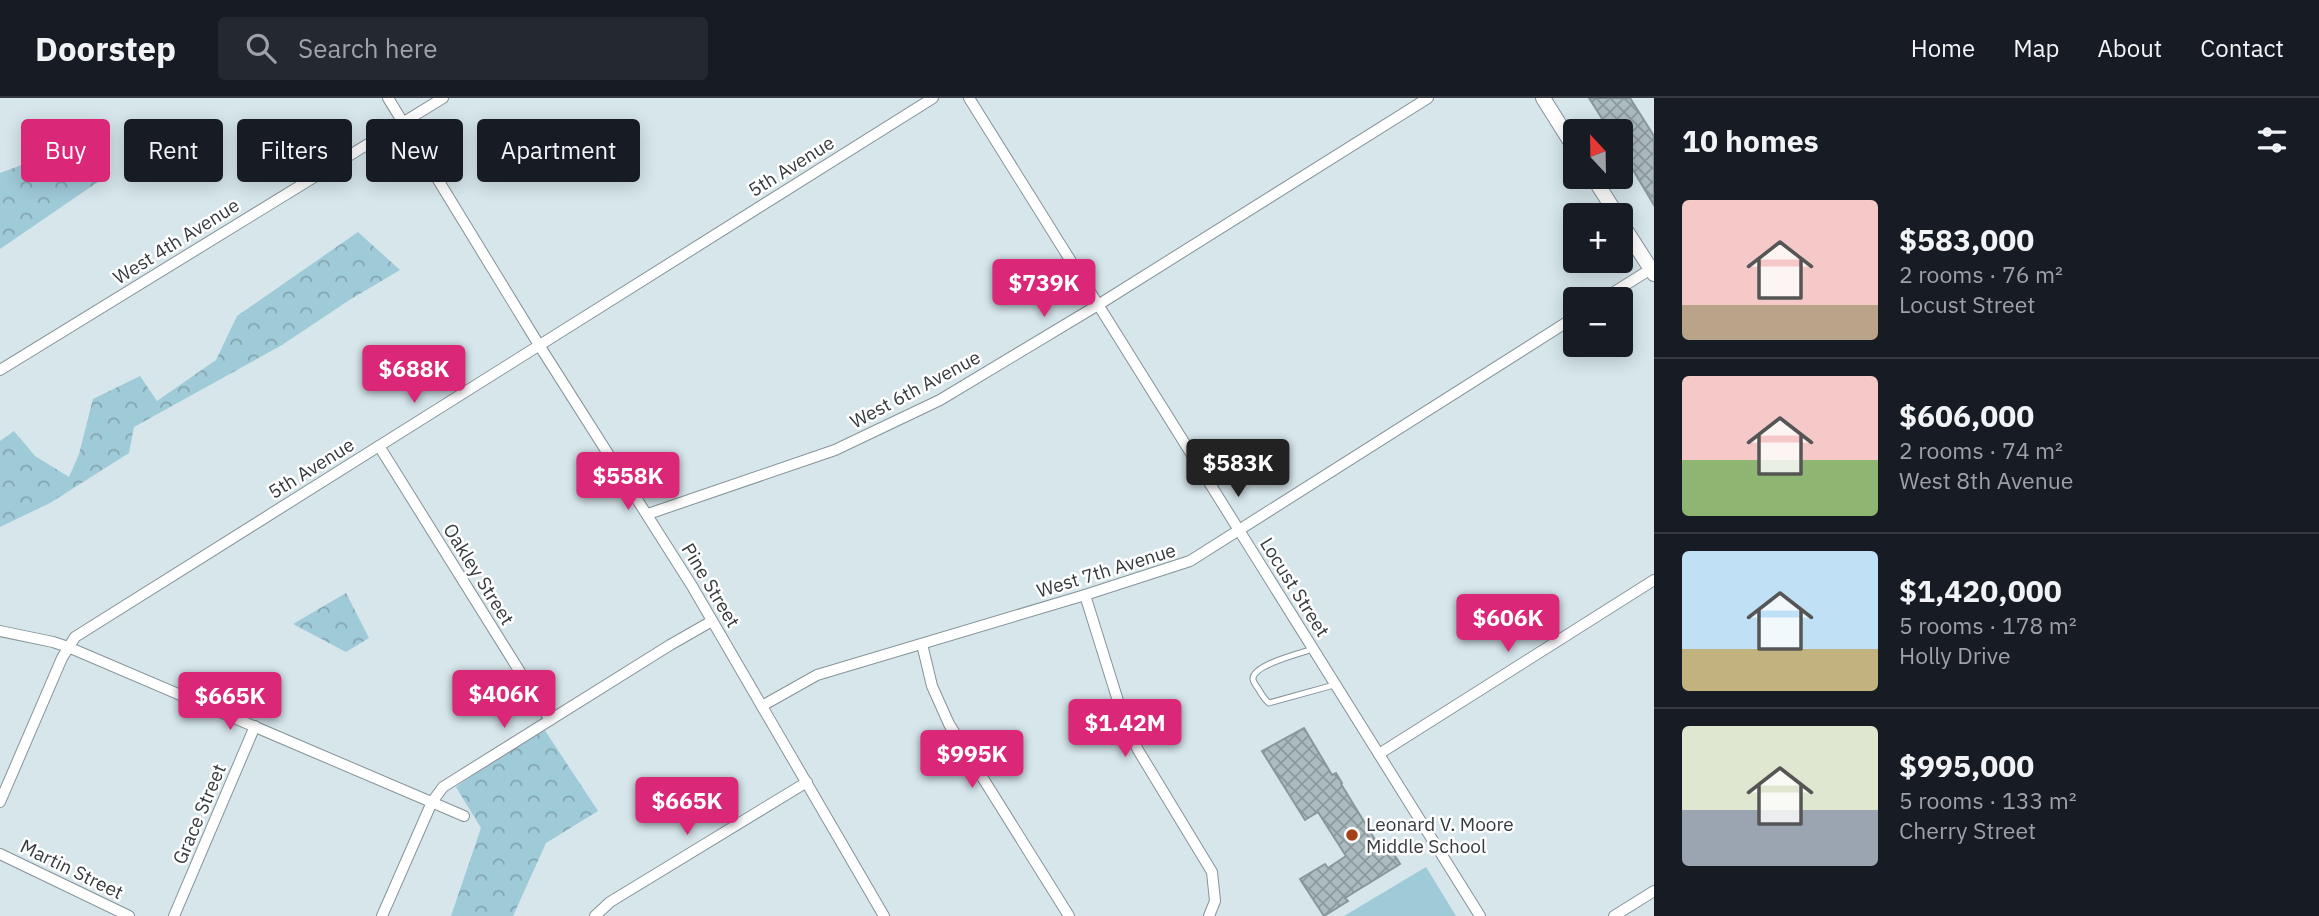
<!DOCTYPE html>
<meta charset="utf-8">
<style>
:root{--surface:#171b24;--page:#242831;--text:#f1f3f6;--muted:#9ea1a6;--line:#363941;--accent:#db2777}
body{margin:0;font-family:"IBM Plex Sans",sans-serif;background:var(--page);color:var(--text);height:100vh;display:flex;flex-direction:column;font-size:26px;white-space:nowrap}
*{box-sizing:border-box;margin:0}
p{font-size:23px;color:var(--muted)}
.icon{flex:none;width:38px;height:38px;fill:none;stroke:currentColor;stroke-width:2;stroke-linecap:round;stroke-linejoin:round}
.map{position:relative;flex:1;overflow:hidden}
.panel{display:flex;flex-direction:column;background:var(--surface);width:665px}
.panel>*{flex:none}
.hud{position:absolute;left:21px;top:21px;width:665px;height:63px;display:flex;gap:14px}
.needle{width:46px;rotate:338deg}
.fabs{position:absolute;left:1563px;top:21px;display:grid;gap:14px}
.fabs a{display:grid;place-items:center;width:70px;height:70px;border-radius:7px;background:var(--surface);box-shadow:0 4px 18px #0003;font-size:35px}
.price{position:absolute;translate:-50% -60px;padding:0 16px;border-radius:7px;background:var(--accent);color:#fff;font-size:23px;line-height:46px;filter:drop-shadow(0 2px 4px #0008)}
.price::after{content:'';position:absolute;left:50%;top:42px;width:21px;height:16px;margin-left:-10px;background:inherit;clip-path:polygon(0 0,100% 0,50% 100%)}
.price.on{background:#222;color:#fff}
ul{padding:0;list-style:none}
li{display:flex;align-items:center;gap:21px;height:175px;padding:0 28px}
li+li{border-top:2px solid var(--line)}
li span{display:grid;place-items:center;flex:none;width:196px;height:140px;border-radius:7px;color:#555}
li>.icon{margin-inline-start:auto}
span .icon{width:84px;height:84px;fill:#fffc;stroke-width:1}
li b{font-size:30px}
h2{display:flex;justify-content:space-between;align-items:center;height:84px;padding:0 28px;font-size:30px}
.tag{padding:0 24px;border-radius:7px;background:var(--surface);box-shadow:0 4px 18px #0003;font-size:24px;line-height:63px}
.tag.on{background:var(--accent);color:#fff}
header{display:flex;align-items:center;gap:42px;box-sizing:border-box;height:98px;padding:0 35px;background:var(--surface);border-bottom:2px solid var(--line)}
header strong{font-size:33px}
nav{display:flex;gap:38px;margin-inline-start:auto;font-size:24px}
.search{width:490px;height:63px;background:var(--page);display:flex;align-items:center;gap:18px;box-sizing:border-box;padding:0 24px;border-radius:7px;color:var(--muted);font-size:26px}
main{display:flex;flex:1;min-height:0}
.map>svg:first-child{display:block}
.forest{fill:url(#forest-crowns)}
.pitch{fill:#9fcad8}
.building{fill:url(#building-cross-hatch);stroke:#88979c;stroke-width:2}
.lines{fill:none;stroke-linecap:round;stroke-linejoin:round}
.service-casing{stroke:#859398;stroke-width:7}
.minor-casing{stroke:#859398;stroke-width:12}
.tertiary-casing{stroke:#859398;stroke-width:16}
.service{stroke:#fff;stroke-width:5}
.minor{stroke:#fff;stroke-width:10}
.tertiary{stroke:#fff;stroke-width:14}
.poi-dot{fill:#a64016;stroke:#fff;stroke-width:2.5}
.labels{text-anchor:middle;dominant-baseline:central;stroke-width:5;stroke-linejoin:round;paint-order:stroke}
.street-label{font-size:19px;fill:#353b3e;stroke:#fff}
.poi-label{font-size:19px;fill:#353b3e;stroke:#fff;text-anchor:start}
</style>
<header>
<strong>Doorstep</strong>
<div class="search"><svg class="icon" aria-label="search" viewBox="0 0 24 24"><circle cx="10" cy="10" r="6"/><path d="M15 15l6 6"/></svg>Search here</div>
<nav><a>Home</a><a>Map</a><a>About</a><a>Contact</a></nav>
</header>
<main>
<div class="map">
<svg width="1654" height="818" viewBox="0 0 1654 818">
<defs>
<pattern id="forest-crowns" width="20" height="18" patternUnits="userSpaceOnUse" patternTransform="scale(1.75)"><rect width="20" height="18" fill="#9fcad8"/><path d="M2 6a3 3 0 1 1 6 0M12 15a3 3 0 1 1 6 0" fill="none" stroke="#82a5b1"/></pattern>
<pattern id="building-cross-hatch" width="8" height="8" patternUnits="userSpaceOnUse" patternTransform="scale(1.75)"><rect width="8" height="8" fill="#abbbc0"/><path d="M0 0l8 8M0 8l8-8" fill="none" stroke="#8c999d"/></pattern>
</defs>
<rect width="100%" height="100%" fill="#d6e6eb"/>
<g class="forest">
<path d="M 84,44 L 111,75 L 0,151 L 0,75 Z"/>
<path d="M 358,134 L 400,172 L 351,201 L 282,247 L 134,329 L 129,355 L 50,405 L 0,429 L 0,343 L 14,333 L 35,358 L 69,379 L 79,356 L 93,301 L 140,278 L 157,303 L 216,262 L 237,218 Z"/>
<path d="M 346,495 L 369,540 L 346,554 L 293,526 Z"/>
<path d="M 542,628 L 598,713 L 546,745 L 513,818 L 451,818 L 481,730 L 456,689 Z"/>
</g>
<path class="pitch" d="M 1426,769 L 1456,818 L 1344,818 Z"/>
<g class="building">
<path d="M 1589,0 L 1630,0 L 1654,38 L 1654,107 L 1620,50 L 1620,33 L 1610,33 Z"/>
<path d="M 1304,630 L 1332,677 L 1336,675 L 1342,685 L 1341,686 L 1382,753 L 1385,751 L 1388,756 L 1392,753 L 1400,766 L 1345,800 L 1348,803 L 1324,818 L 1300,781 L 1325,766 L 1328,770 L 1346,758 L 1318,714 L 1305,722 L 1262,653 Z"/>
</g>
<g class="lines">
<g class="service-casing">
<path id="service" d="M 1313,551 C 1301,555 1252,567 1253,581 C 1253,584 1258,590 1259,592 C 1262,597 1264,601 1269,605 L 1334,587"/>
</g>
<g class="minor-casing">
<g id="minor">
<path d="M 388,0 L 539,247 L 692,488 L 884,818"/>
<path d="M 969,0 L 1480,818"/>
<path d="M 1603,201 L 1654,169"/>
<path d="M 0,272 L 443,0"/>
<path d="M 379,348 L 550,622"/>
<path d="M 648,416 L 835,352 L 940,302 L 1098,207 L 1428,0"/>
<path d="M 1085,497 L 1123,619 L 1138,652 L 1212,774 L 1215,803 L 1209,818"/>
<path d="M 0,533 L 53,544 L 68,549 L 464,718"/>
<path d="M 922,546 L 932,588 L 949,626 L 1069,818"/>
<path d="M 762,608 L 817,577 L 1085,497 L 1190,463 L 1575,219"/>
<path d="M 1379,656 L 1654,482"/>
<path d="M 0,704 L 62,560 L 75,539 L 933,0"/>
<path d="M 0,756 L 129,818"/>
<path d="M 174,818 L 255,628"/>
<path d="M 382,818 L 432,704 L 443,689 L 670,547 L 712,523"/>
<path d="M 595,818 L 610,804 L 807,684"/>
<path d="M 1614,818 L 1654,793"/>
</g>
</g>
<g class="tertiary-casing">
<g id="tertiary">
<path d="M 1543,0 L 1575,51"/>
<path d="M 1593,79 L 1617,117"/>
<path d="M 1620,123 L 1654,176"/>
</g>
</g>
<use href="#service" class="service"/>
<use href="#minor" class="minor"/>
<use href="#tertiary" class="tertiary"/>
</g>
<circle class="poi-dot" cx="1352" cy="737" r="7"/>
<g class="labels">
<g class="street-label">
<text transform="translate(791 68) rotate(-32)">5th Avenue</text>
<text transform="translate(176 143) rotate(-32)">West 4th Avenue</text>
<text transform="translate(915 291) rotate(-28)">West 6th Avenue</text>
<text transform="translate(311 370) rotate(-32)">5th Avenue</text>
<text transform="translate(1106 472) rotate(-17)">West 7th Avenue</text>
<text transform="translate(479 476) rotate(58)">Oakley Street</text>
<text transform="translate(711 487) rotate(59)">Pine Street</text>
<text transform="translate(1295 489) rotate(58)">Locust Street</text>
<text transform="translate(199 716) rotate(-67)">Grace Street</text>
<text transform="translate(72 771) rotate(26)">Martin Street</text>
</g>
<g class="poi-label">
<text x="1366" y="726">Leonard V. Moore<tspan x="1366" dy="22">Middle School</tspan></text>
</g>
</g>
</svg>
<div class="fabs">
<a><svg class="needle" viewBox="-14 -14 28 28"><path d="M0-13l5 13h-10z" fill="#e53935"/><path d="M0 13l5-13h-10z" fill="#9ea1a6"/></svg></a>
<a>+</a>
<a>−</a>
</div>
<b class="price" style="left:1044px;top:221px">$739K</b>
<b class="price" style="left:414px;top:307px">$688K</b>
<b class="price on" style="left:1238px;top:401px">$583K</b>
<b class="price" style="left:628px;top:414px">$558K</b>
<b class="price" style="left:1508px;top:556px">$606K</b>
<b class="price" style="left:504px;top:632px">$406K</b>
<b class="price" style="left:230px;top:634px">$665K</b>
<b class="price" style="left:1125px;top:661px">$1.42M</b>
<b class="price" style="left:972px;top:692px">$995K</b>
<b class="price" style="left:687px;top:739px">$665K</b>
<div class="hud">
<a class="tag on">Buy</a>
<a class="tag">Rent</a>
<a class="tag">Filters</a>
<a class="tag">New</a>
<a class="tag">Apartment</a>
</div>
</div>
<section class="panel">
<h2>10 homes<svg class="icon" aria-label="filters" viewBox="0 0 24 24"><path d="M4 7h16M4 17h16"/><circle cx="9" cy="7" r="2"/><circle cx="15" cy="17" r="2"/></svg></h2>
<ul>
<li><span style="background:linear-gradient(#f6c9c9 75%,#b9a48a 0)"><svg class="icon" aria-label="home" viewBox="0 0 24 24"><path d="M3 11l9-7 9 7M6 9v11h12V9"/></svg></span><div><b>$583,000</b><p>2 rooms · 76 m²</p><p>Locust Street</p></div></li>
<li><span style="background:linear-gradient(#f6c9c9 60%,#8fb573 0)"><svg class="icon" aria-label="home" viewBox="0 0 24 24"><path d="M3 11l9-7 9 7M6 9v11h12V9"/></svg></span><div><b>$606,000</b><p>2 rooms · 74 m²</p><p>West 8th Avenue</p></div></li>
<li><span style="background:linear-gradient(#bfe0f5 70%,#c2b280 0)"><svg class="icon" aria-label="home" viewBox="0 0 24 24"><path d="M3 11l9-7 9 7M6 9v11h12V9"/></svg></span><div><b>$1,420,000</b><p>5 rooms · 178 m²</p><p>Holly Drive</p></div></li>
<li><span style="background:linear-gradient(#dfe7d0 60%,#9aa5b1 0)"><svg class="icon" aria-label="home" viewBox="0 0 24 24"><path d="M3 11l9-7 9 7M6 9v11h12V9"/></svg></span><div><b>$995,000</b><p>5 rooms · 133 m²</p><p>Cherry Street</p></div></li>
</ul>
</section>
</main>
